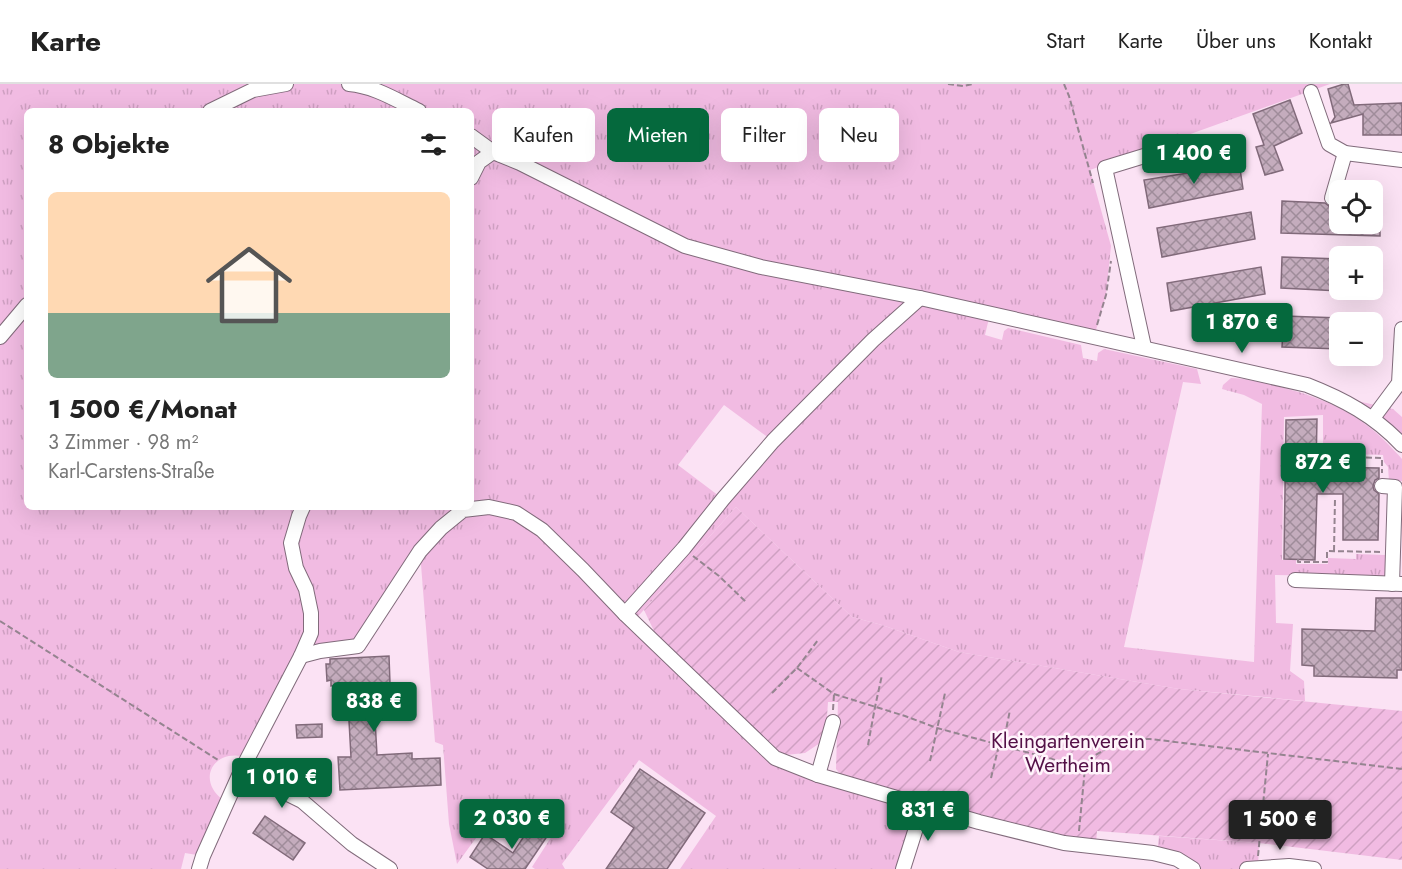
<!DOCTYPE html>
<html lang="de">
<meta charset="utf-8">
<style>
:root{--surface:#fff;--page:#f2f2f2;--text:#222;--muted:#767676;--line:#e0e0e0;--accent:#05693d}
body{margin:0;font-family:Jost,sans-serif;background:var(--page);color:var(--text);height:100vh;display:flex;flex-direction:column;font-size:22px;white-space:nowrap}
*{box-sizing:border-box;margin:0}
p{font-size:20px;color:var(--muted)}
.icon{flex:none;width:33px;height:33px;fill:none;stroke:currentColor;stroke-width:2;stroke-linecap:round;stroke-linejoin:round}
.map{position:relative;flex:1;overflow:hidden}
.sheet{position:absolute;left:24px;top:24px;width:450px;height:402px;display:flex;flex-direction:column;background:var(--surface);border-radius:9px;box-shadow:0 6px 24px #0002}
.sheet>*{flex:none}
.guide{position:absolute;left:492px;top:24px;width:570px;height:54px;display:flex;gap:12px}
.controls{position:absolute;left:1329px;top:96px;display:grid;gap:12px}
.controls a{display:grid;place-items:center;width:54px;height:54px;border-radius:9px;background:var(--surface);box-shadow:0 6px 24px #0002;font-size:30px}
.price{position:absolute;translate:-50% -51px;padding:0 14px;border-radius:6px;background:var(--accent);color:#fff;font-size:20px;line-height:39px;filter:drop-shadow(0 2px 3px #0008)}
.price::after{content:'';position:absolute;left:50%;top:36px;width:18px;height:14px;margin-left:-9px;background:inherit;clip-path:polygon(0 0,100% 0,50% 100%)}
.price.current{background:#222;color:#fff}
ul{padding:0;list-style:none}
li{display:grid;align-content:center;gap:12px;height:318px;padding:0 24px}
li span{display:grid;place-items:center;height:186px;border-radius:9px;color:#555}
li>.icon{margin-inline-start:auto}
span .icon{width:108px;height:108px;fill:#fffc;stroke-width:1}
li b{font-size:26px}
h2{display:flex;justify-content:space-between;align-items:center;height:72px;padding:0 24px;font-size:26px}
.pill{padding:0 21px;border-radius:9px;background:var(--surface);box-shadow:0 6px 24px #0002;font-size:21px;line-height:54px}
.pill.current{background:var(--accent);color:#fff}
header{display:flex;align-items:center;gap:36px;box-sizing:border-box;height:84px;padding:0 30px;background:var(--surface);border-bottom:2px solid var(--line)}
header strong{font-size:28px}
nav{display:flex;gap:33px;margin-inline-start:auto;font-size:21px}
.map>svg:first-child{display:block}
.grass{fill:url(#grass-tufts);fill-rule:evenodd}
.garden{fill:url(#garden-furrows)}
.building{fill:url(#building-cross-hatch);stroke:#816a7a;stroke-width:1.5}
.lines{fill:none;stroke-linecap:round;stroke-linejoin:round}
.minor-casing{stroke:#816b7b;stroke-width:16}
.path{stroke:#958490;stroke-width:2;stroke-dasharray:6 3;stroke-linecap:butt}
.minor{stroke:#fff;stroke-width:14}
.labels{text-anchor:middle;dominant-baseline:central;stroke-width:5;stroke-linejoin:round;paint-order:stroke}
.park-label{font-size:21px;fill:#541047;stroke:#fff4fb}
</style>
<header>
<strong>Karte</strong>
<nav><a>Start</a><a>Karte</a><a>Über uns</a><a>Kontakt</a></nav>
</header>
<div class="map">
<svg width="1402" height="785" viewBox="0 0 1402 785">
<defs>
<pattern id="grass-tufts" width="24" height="20" patternUnits="userSpaceOnUse" patternTransform="scale(1.5)"><rect width="24" height="20" fill="#f1bbe2"/><path d="M3 7l-1-3M5 7V3M7 7l1-3M15 17l-1-3M17 17v-4M19 17l1-3" fill="none" stroke="#cfa0c2"/></pattern>
<pattern id="garden-furrows" width="10" height="10" patternUnits="userSpaceOnUse" patternTransform="scale(1.5)"><rect width="10" height="10" fill="#f1bbe2"/><path d="M-1 1l2-2M0 10L10 0M9 11l2-2" fill="none" stroke="#cfa0c2"/></pattern>
<pattern id="building-cross-hatch" width="8" height="8" patternUnits="userSpaceOnUse" patternTransform="scale(1.5)"><rect width="8" height="8" fill="#c4acbd"/><path d="M0 0l8 8M0 8l8-8" fill="none" stroke="#9f8c9a"/></pattern>
</defs>
<rect width="100%" height="100%" fill="#fbe2f4"/>
<g class="grass">
<path d="M 0,0 L 1330,0 L 1090,86 L 1111,162 L 1106,211 L 1094,253 L 990,230 L 985,251 L 1002,256 L 1004,247 L 1008,244 L 1081,261 L 1083,274 L 1097,277 L 1098,269 L 1104,265 L 1197,285 L 1201,300 L 1183,298 L 1124,563 L 1254,578 L 1262,320 L 1244,311 L 1222,305 L 1223,301 L 1231,294 C 1245,294 1259,298 1272,301 C 1306,309 1342,321 1369,343 C 1381,352 1392,364 1402,375 L 1402,397 L 1389,397 L 1388,383 L 1384,378 L 1383,371 L 1323,369 L 1323,331 L 1284,333 L 1282,476 L 1296,476 L 1296,480 L 1328,480 L 1328,474 L 1356,475 L 1356,470 L 1385,471 L 1385,493 L 1275,491 L 1276,539 L 1293,540 L 1290,587 L 1304,597 L 1305,617 L 1179,605 L 959,568 L 882,541 L 852,533 L 736,423 L 633,538 L 775,674 L 919,721 L 903,785 L 680,785 L 716,732 L 639,676 L 562,780 L 565,785 L 535,785 L 532,783 L 559,741 L 537,728 L 489,736 L 457,780 L 449,740 L 443,661 L 435,658 L 420,468 L 358,562 L 301,572 L 249,674 C 215,662 195,695 223,716 L 203,772 L 185,769 L 181,785 L 0,785 ZM 27,27 L 471,27 L 471,423 L 27,423 ZM 724,321 L 773,357 L 723,415 L 678,381 Z"/>
<path d="M 1335,312 L 1393,325 L 1402,333 L 1402,361 Z"/>
<path d="M 1159,752 L 1259,759 L 1258,784 L 1247,785 L 1193,785 L 1157,770 Z"/>
</g>
<path class="garden" d="M 736,423 L 852,533 L 882,541 L 959,568 L 1179,605 L 1402,627 L 1402,776 L 1259,759 L 1097,747 L 1096,759 L 1049,749 L 850,695 L 841,691 L 836,685 L 838,618 L 828,618 L 826,648 L 820,659 L 805,669 L 785,671 L 772,666 L 655,549 L 644,526 Z"/>
<g class="building">
<path d="M 1344,0 L 1348,0 L 1354,21 L 1402,19 L 1402,51 L 1363,51 L 1363,30 L 1331,39 L 1335,33 L 1328,5 Z"/>
<path d="M 1290,16 L 1302,49 L 1274,62 L 1283,86 L 1265,91 L 1256,63 L 1264,61 L 1253,30 Z"/>
<path d="M 1239,78 L 1243,105 L 1149,124 L 1144,96 L 1200,87 L 1200,84 Z"/>
<path d="M 1282,117 L 1325,119 L 1330,123 L 1335,123 L 1340,120 L 1340,140 L 1380,140 L 1380,152 L 1281,149 Z"/>
<path d="M 1251,128 L 1255,155 L 1162,173 L 1157,144 Z"/>
<path d="M 1282,173 L 1340,175 L 1340,207 L 1281,204 Z"/>
<path d="M 1261,183 L 1265,210 L 1171,227 L 1167,199 Z"/>
<path d="M 1284,232 L 1340,234 L 1340,265 L 1282,263 Z"/>
<path d="M 1317,335 L 1316,383 L 1379,384 L 1379,394 L 1375,396 L 1373,402 L 1374,406 L 1379,410 L 1378,456 L 1343,456 L 1343,410 L 1317,410 L 1315,476 L 1284,475 L 1286,336 Z"/>
<path d="M 1376,514 L 1402,514 L 1402,586 L 1397,586 L 1397,594 L 1314,592 L 1314,582 L 1302,581 L 1302,545 L 1375,547 Z"/>
<path d="M 389,572 L 390,599 L 373,600 L 377,671 L 412,669 L 412,675 L 440,674 L 441,701 L 340,706 L 338,673 L 351,673 L 347,601 L 331,602 L 331,596 L 327,597 L 326,580 L 330,580 L 330,575 Z"/>
<path d="M 322,640 L 322,653 L 297,654 L 296,641 Z"/>
<path d="M 640,685 L 705,729 L 667,785 L 606,785 L 634,744 L 611,728 Z"/>
<path d="M 265,732 L 305,759 L 293,776 L 253,749 Z"/>
<path d="M 536,734 L 552,745 L 525,785 L 488,785 L 470,773 L 485,750 L 513,769 Z"/>
</g>
<g class="lines">
<g class="minor-casing">
<g id="minor">
<path d="M 349,0 C 374,2 396,16 419,27"/>
<path d="M 1311,8 L 1329,60 L 1345,69 L 1402,76"/>
<path d="M 210,27 L 253,6 L 286,0"/>
<path d="M 471,52 L 493,68 L 520,79 L 685,162 L 761,183 L 920,214 L 1307,301 C 1343,315 1375,332 1402,361"/>
<path d="M 471,94 L 479,78 L 493,68"/>
<path d="M 1332,114 L 1345,69"/>
<path d="M 0,253 L 27,221"/>
<path d="M 1144,263 L 1105,84 L 1167,65 L 1182,66 L 1185,78"/>
<path d="M 1373,334 L 1399,299 L 1402,245"/>
<path d="M 1382,402 L 1395,403 L 1392,500"/>
<path d="M 1295,496 L 1402,500"/>
<path d="M 625,530 L 684,464 L 723,415 L 773,357 L 873,256 L 920,214"/>
<path d="M 301,572 L 320,567 L 358,562 L 420,467 L 441,444 L 463,426 L 489,423 L 516,429 L 542,446 L 583,486 L 625,530 L 775,674 L 818,691 L 979,738 L 1064,759 L 1153,769 L 1177,775 L 1193,785"/>
<path d="M 241,687 L 301,572 L 311,549 L 311,529 L 306,505 L 296,484 L 291,459 L 299,432 L 303,423"/>
<path d="M 818,691 L 833,638"/>
<path d="M 199,785 L 203,772 L 241,687 L 302,717 L 352,760 L 390,785"/>
<path d="M 903,785 L 923,722"/>
<path d="M 1247,785 L 1289,782 L 1314,785"/>
</g>
</g>
<g class="path">
<path d="M 948,0 L 963,2 L 973,0"/>
<path d="M 1064,0 L 1069,12 L 1093,99"/>
<path d="M 1097,241 L 1106,211 L 1111,177"/>
<path d="M 1321,372 L 1382,374 L 1382,389"/>
<path d="M 1334,467 L 1335,415"/>
<path d="M 693,472 L 719,492 L 746,518"/>
<path d="M 1298,475 L 1298,478 L 1327,478 L 1327,467 L 1381,468"/>
<path d="M 0,537 L 218,676"/>
<path d="M 797,584 L 834,610 L 905,632 L 937,644 L 1085,684"/>
<path d="M 772,609 L 797,584 L 818,556"/>
<path d="M 833,626 L 834,610"/>
<path d="M 868,661 L 875,623 L 882,591"/>
<path d="M 1003,661 L 1010,626"/>
<path d="M 930,677 L 945,609"/>
<path d="M 991,694 L 999,661"/>
<path d="M 1079,747 L 1085,684 L 1090,674 L 1124,655 L 1150,655 L 1402,685"/>
<path d="M 1258,772 L 1268,670"/>
</g>
<use href="#minor" class="minor"/>
</g>
<g class="labels">
<g class="park-label">
<text x="1068" y="657">Kleingartenverein<tspan x="1068" dy="24">Wertheim</tspan></text>
</g>
</g>
</svg>
<div class="controls">
<a><svg class="icon" aria-label="locate" viewBox="0 0 24 24"><circle cx="12" cy="12" r="6"/><path d="M12 2v4M12 18v4M2 12h4M18 12h4"/></svg></a>
<a>+</a>
<a>−</a>
</div>
<b class="price" style="left:1194px;top:101px">1 400 €</b>
<b class="price" style="left:1242px;top:270px">1 870 €</b>
<b class="price" style="left:1323px;top:410px">872 €</b>
<b class="price" style="left:374px;top:649px">838 €</b>
<b class="price" style="left:282px;top:725px">1 010 €</b>
<b class="price" style="left:928px;top:758px">831 €</b>
<b class="price" style="left:512px;top:766px">2 030 €</b>
<b class="price current" style="left:1280px;top:767px">1 500 €</b>
<div class="guide">
<a class="pill">Kaufen</a>
<a class="pill current">Mieten</a>
<a class="pill">Filter</a>
<a class="pill">Neu</a>
</div>
<section class="sheet">
<h2>8 Objekte<svg class="icon" aria-label="filters" viewBox="0 0 24 24"><path d="M4 7h16M4 17h16"/><circle cx="9" cy="7" r="2"/><circle cx="15" cy="17" r="2"/></svg></h2>
<ul>
<li><span style="background:linear-gradient(#ffd9b3 65%,#7fa58c 0)"><svg class="icon" aria-label="home" viewBox="0 0 24 24"><path d="M3 11l9-7 9 7M6 9v11h12V9"/></svg></span><div><b>1 500 €/Monat</b><p>3 Zimmer · 98 m²</p><p>Karl-Carstens-Straße</p></div></li>
</ul>
</section>
</div>
